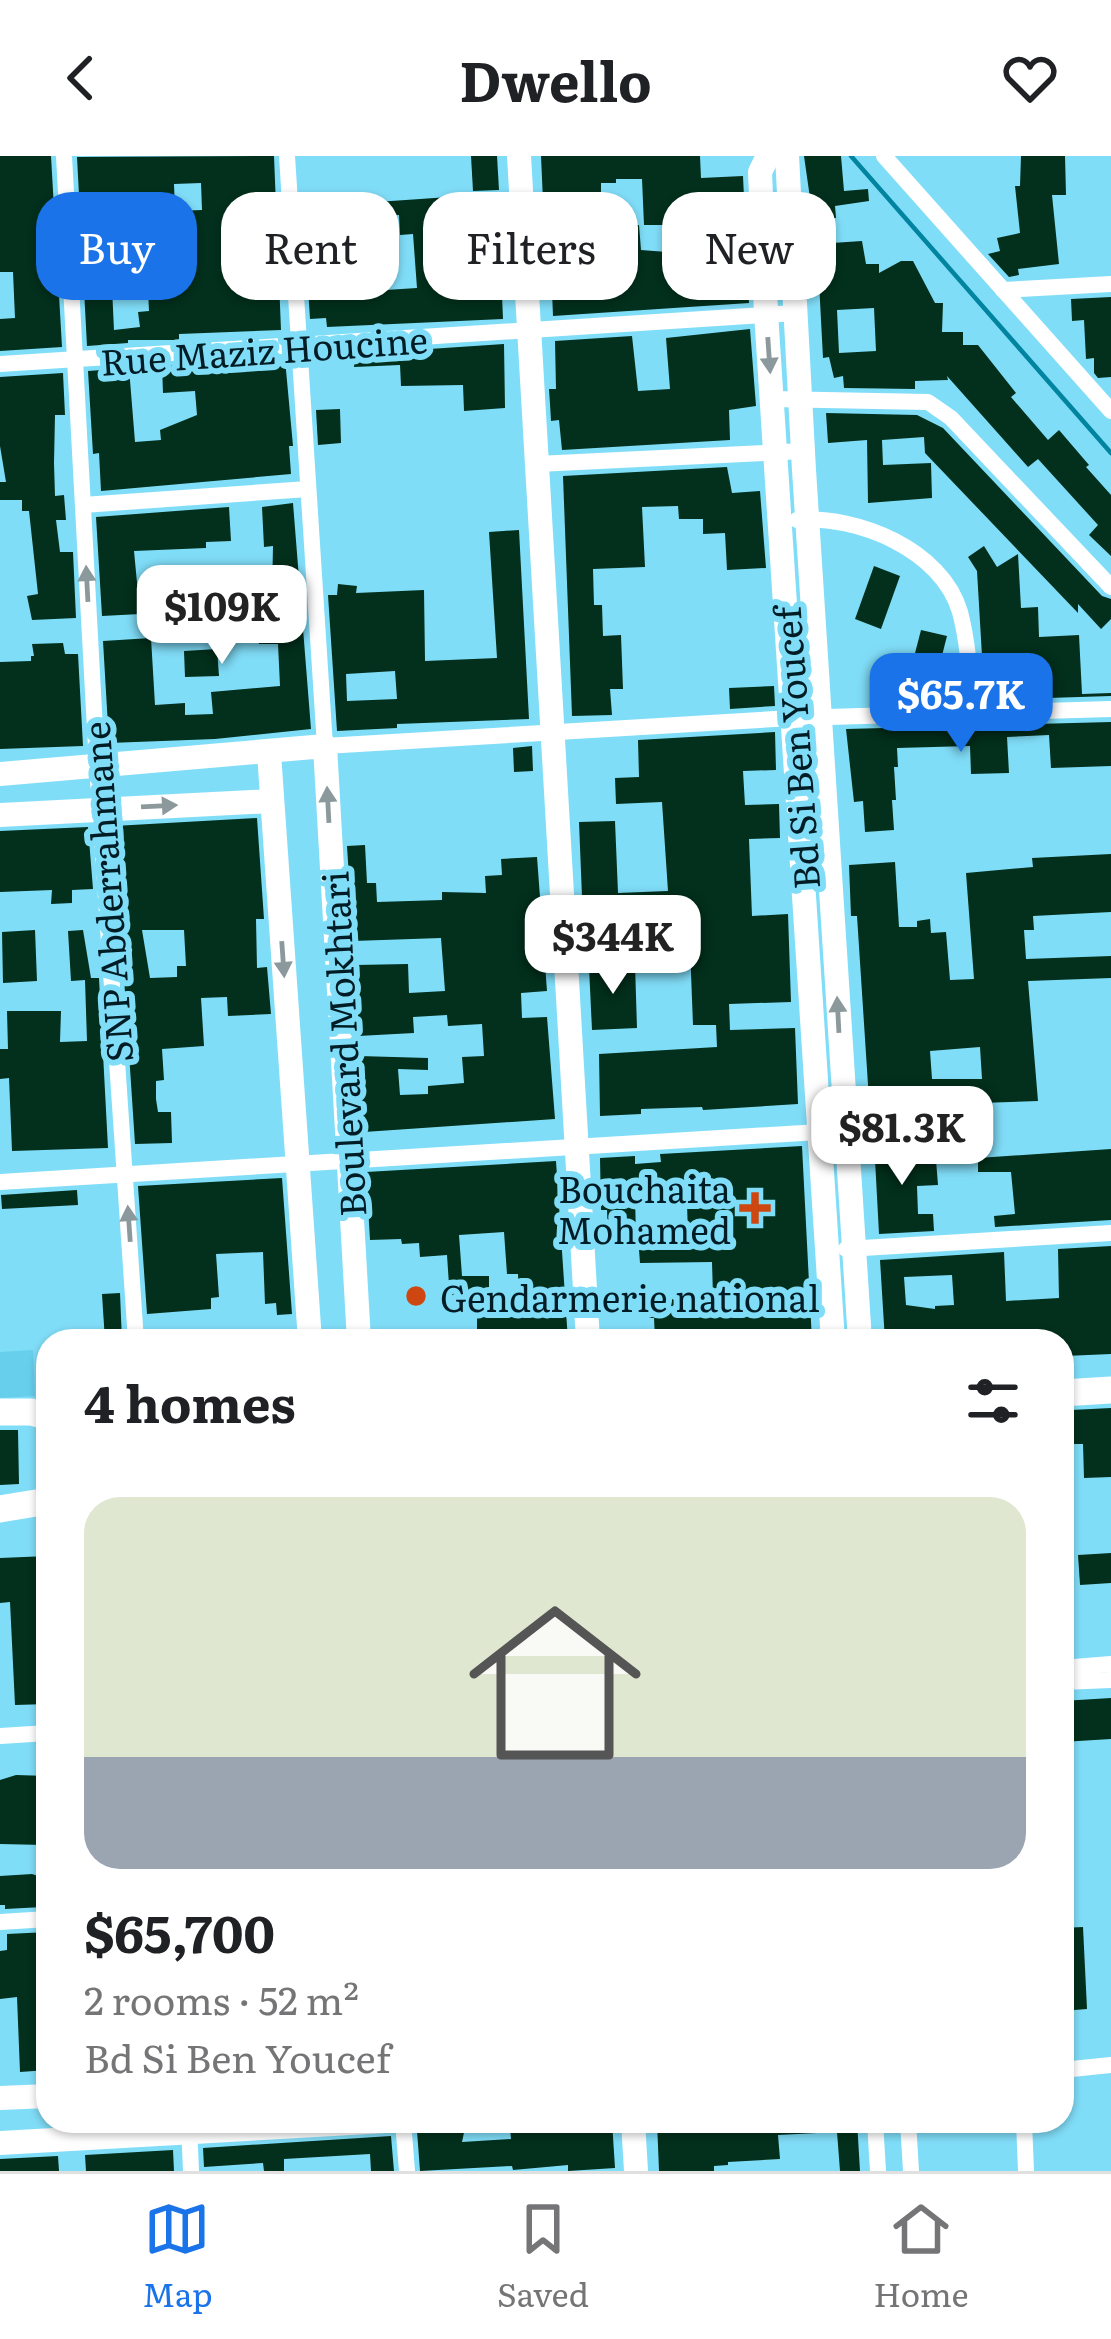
<!DOCTYPE html>
<meta charset="utf-8">
<style>
:root{--surface:#fff;--page:#f2f2f2;--text:#202124;--muted:#757577;--line:#e0e0e0;--accent:#1a73e8}
body{margin:0;font-family:Literata,serif;background:var(--page);color:var(--text);height:100vh;display:flex;flex-direction:column;font-size:45px;white-space:nowrap}
*{box-sizing:border-box;margin:0}
p{font-size:39px;color:var(--muted)}
.icon{flex:none;width:66px;height:66px;fill:none;stroke:currentColor;stroke-width:2;stroke-linecap:round;stroke-linejoin:round}
.map{position:relative;flex:1;overflow:hidden}
.side{position:absolute;left:36px;top:1173px;width:1038px;height:804px;display:flex;flex-direction:column;background:var(--surface);border-radius:36px;box-shadow:0 3px 9px #0004}
.side>*{flex:none}
.guide{position:absolute;left:36px;top:36px;width:1041px;height:108px;display:flex;gap:24px}
.price{position:absolute;translate:-50% -102px;padding:0 27px;border-radius:24px;background:#fff;color:#222;font-size:39px;line-height:78px;filter:drop-shadow(0 3px 6px #0008)}
.price::after{content:'';position:absolute;left:50%;top:72px;width:36px;height:27px;margin-left:-18px;background:inherit;clip-path:polygon(0 0,100% 0,50% 100%)}
.price.selected{background:var(--accent);color:#fff}
ul{padding:0;list-style:none}
li{display:grid;align-content:center;gap:24px;height:636px;padding:0 48px}
li+li{border-top:3px solid var(--line)}
li span{display:grid;place-items:center;height:372px;border-radius:36px;color:#555}
li>.icon{margin-inline-start:auto}
span .icon{width:216px;height:216px;fill:#fffc;stroke-width:1}
li b{font-size:51px}
h2{display:flex;justify-content:space-between;align-items:center;height:144px;padding:0 48px;font-size:51px}
.tag{padding:0 42px;border-radius:36px;background:var(--surface);box-shadow:0 3px 9px #0004;font-size:42px;line-height:108px}
.tag.selected{background:var(--accent);color:#fff}
header{display:flex;justify-content:space-between;align-items:center;height:156px;padding:0 48px;background:var(--surface);font-size:54px;font-weight:700}
.menu{display:flex;justify-content:space-around;align-items:center;height:168px;border-top:3px solid var(--line);background:var(--surface);font-size:33px;color:var(--muted)}
.menu a{display:grid;justify-items:center;gap:6px}
.menu .selected{color:var(--accent)}
.map>svg:first-child{display:block}
.built{fill:#67cfec}
.lines{fill:none;stroke-linecap:round;stroke-linejoin:round}
.stream{stroke:#00849f;stroke-width:4.5}
.building{fill:#02301c;fill-rule:evenodd}
.street{stroke:#fff;stroke-width:16}
.secondary{stroke:#fff;stroke-width:24}
.primary{stroke:#fff;stroke-width:27}
.oneway{fill:#8c999c}
.poi-dot{fill:#ce4711;stroke:#80ddf8;stroke-width:4.5}
.labels{text-anchor:middle;dominant-baseline:central;stroke-width:12;stroke-linejoin:round;paint-order:stroke}
.street-label{font-size:36px;fill:#001c24;stroke:#80ddf8}
.poi-label{font-size:36px;fill:#001c24;stroke:#80ddf8;text-anchor:end}
</style>
<header><svg class="icon" aria-label="back" viewBox="0 0 24 24"><path d="M15 5l-7 7 7 7"/></svg>Dwello<svg class="icon" aria-label="heart" viewBox="0 0 24 24"><path d="M12 20l-8-8c-3-5 5-10 8-4 3-6 11-1 8 4z"/></svg></header>
<div class="map">
<svg width="1111" height="2015" viewBox="0 0 1111 2015">
<rect width="100%" height="100%" fill="#80ddf8"/>
<path class="built" d="M 33,1194 L 35,1240 L 0,1242 L 0,1196 Z"/>
<g class="lines">
<path class="stream" d="M 851,0 L 1111,297"/>
</g>
<g class="building">
<path d="M 0,0 L 51,0 L 62,191 L 0,195 L 0,163 L 15,162 L 13,116 L 0,116 Z"/>
<path d="M 274,0 L 281,174 L 179,178 L 179,184 L 128,184 L 128,187 L 87,190 L 77,1 ZM 201,27 L 202,54 L 175,55 L 174,28 ZM 109,68 L 145,68 L 149,155 L 138,156 L 140,171 L 114,174 Z"/>
<path d="M 471,0 L 497,0 L 499,34 L 473,35 Z"/>
<path d="M 541,0 L 700,0 L 701,22 L 743,20 L 749,147 L 553,160 L 552,135 L 546,136 L 544,90 L 579,88 L 577,44 L 543,45 ZM 616,23 L 642,23 L 644,69 L 697,69 L 697,93 L 719,92 L 721,119 L 668,122 L 667,96 L 641,94 L 639,69 L 601,73 L 601,27 L 616,27 Z"/>
<path d="M 804,0 L 841,0 L 844,35 L 868,33 L 869,45 L 835,50 L 836,62 L 813,63 Z"/>
<path d="M 1021,0 L 1065,0 L 1066,39 L 1052,39 L 1059,108 L 1018,113 L 1019,119 L 1009,121 L 988,98 L 1000,95 L 997,82 L 1020,77 L 1015,30 L 1020,30 Z"/>
<path d="M 478,39 L 481,74 L 494,73 L 495,92 L 500,92 L 503,163 L 327,171 L 326,162 L 310,163 L 303,51 L 360,50 L 361,65 L 348,66 L 348,90 L 333,90 L 335,121 L 353,120 L 354,136 L 417,132 L 413,78 L 400,79 L 399,59 L 362,61 L 362,47 Z"/>
<path d="M 862,85 L 866,108 L 879,108 L 879,117 L 901,105 L 913,105 L 935,147 L 943,147 L 942,176 L 963,176 L 963,189 L 978,189 L 1016,237 L 1011,241 L 1048,284 L 1059,274 L 1089,309 L 1086,311 L 1111,339 L 1111,400 L 1089,379 L 1098,369 L 1038,303 L 1028,311 L 947,220 L 948,224 L 915,225 L 915,233 L 844,232 L 843,220 L 834,222 L 829,201 L 823,202 L 817,88 ZM 874,152 L 876,195 L 839,197 L 837,154 Z"/>
<path d="M 1111,141 L 1111,221 L 1098,222 L 1094,217 L 1094,202 L 1086,203 L 1084,164 L 1072,165 L 1071,143 Z"/>
<path d="M 750,173 L 756,250 L 729,254 L 730,284 L 562,294 L 559,264 L 551,265 L 550,248 L 549,233 L 556,233 L 555,185 L 632,180 L 638,235 L 670,233 L 666,182 Z"/>
<path d="M 504,188 L 505,252 L 464,255 L 463,229 L 401,230 L 400,209 L 354,211 L 355,198 Z"/>
<path d="M 285,203 L 293,290 L 289,290 L 291,318 L 101,335 L 99,297 L 93,298 L 88,215 L 129,212 L 135,286 L 161,284 L 160,274 L 197,259 L 195,235 L 163,237 L 162,210 Z"/>
<path d="M 63,217 L 65,259 L 55,259 L 54,307 L 55,340 L 64,339 L 66,364 L 56,364 L 60,396 L 73,396 L 76,462 L 32,464 L 27,440 L 38,438 L 29,355 L 22,355 L 22,344 L 0,344 L 0,326 L 6,326 L 0,290 L 0,221 Z"/>
<path d="M 340,253 L 341,287 L 318,289 L 316,254 Z"/>
<path d="M 826,257 L 917,259 L 943,272 L 1102,440 L 1111,443 L 1111,463 L 1101,473 L 1078,448 L 1078,457 L 925,297 L 924,281 L 882,284 L 883,309 L 931,307 L 932,342 L 868,347 L 867,284 L 828,287 Z"/>
<path d="M 727,311 L 732,337 L 760,335 L 766,412 L 727,414 L 725,377 L 703,378 L 703,363 L 679,363 L 678,350 L 642,351 L 645,411 L 593,413 L 594,449 L 602,449 L 603,480 L 621,479 L 623,533 L 610,533 L 612,559 L 572,560 L 563,320 Z"/>
<path d="M 293,347 L 311,573 L 215,583 L 109,587 L 103,485 L 151,482 L 155,549 L 185,547 L 185,559 L 213,558 L 211,536 L 280,530 L 278,488 L 259,488 L 257,439 L 272,438 L 273,390 L 264,391 L 262,351 Z"/>
<path d="M 229,351 L 231,385 L 206,386 L 206,392 L 134,395 L 140,458 L 102,460 L 96,361 Z"/>
<path d="M 519,374 L 529,563 L 397,568 L 397,572 L 337,575 L 328,439 L 337,439 L 338,428 L 357,430 L 356,437 L 424,434 L 425,505 L 497,502 L 489,376 ZM 395,515 L 397,543 L 347,545 L 346,518 Z"/>
<path d="M 984,390 L 997,411 L 1018,398 L 1021,452 L 1038,451 L 1039,481 L 1079,479 L 1082,538 L 1111,537 L 1111,540 L 1016,543 L 1016,534 L 984,534 L 977,415 L 968,401 Z"/>
<path d="M 874,410 L 900,420 L 881,473 L 855,463 Z"/>
<path d="M 921,474 L 947,480 L 933,535 L 907,528 Z"/>
<path d="M 63,487 L 65,498 L 78,498 L 83,590 L 0,593 L 0,506 L 31,505 L 31,500 L 34,500 L 32,488 Z"/>
<path d="M 217,493 L 219,520 L 185,521 L 184,495 Z"/>
<path d="M 774,530 L 775,550 L 730,553 L 729,532 Z"/>
<path d="M 1111,566 L 1111,610 L 1051,612 L 1049,579 L 1007,581 L 1009,617 L 971,618 L 970,590 L 897,592 L 898,611 L 894,611 L 896,644 L 892,644 L 894,674 L 865,676 L 863,645 L 854,646 L 846,573 Z"/>
<path d="M 775,576 L 776,614 L 743,615 L 745,649 L 779,648 L 780,682 L 749,683 L 752,760 L 788,758 L 791,846 L 729,848 L 730,874 L 795,872 L 798,948 L 703,954 L 702,951 L 641,953 L 641,958 L 600,960 L 599,898 L 717,891 L 716,869 L 693,869 L 689,765 L 636,768 L 636,755 L 610,756 L 611,765 L 583,766 L 579,666 L 615,665 L 618,737 L 668,735 L 662,646 L 616,648 L 615,622 L 639,621 L 638,584 Z"/>
<path d="M 532,590 L 533,615 L 514,616 L 513,592 Z"/>
<path d="M 257,662 L 264,763 L 256,763 L 257,812 L 267,811 L 271,858 L 228,860 L 227,841 L 201,842 L 204,890 L 162,893 L 164,924 L 156,925 L 156,943 L 158,956 L 171,956 L 172,987 L 135,988 L 114,670 ZM 142,774 L 184,774 L 186,810 L 177,810 L 177,821 L 150,822 Z"/>
<path d="M 88,671 L 93,733 L 72,734 L 72,747 L 51,748 L 52,734 L 0,736 L 0,675 Z"/>
<path d="M 365,689 L 367,727 L 376,727 L 377,746 L 442,744 L 442,736 L 486,737 L 485,720 L 502,719 L 501,703 L 537,701 L 547,835 L 521,837 L 522,862 L 547,861 L 555,963 L 364,976 L 359,900 L 428,902 L 428,914 L 398,913 L 400,939 L 428,938 L 428,930 L 464,927 L 462,901 L 484,900 L 482,868 L 448,870 L 447,859 L 413,861 L 414,877 L 358,880 L 356,809 L 408,808 L 409,837 L 445,835 L 441,782 L 353,785 L 347,690 Z"/>
<path d="M 1111,698 L 1111,756 L 1033,760 L 1034,774 L 1024,774 L 1026,803 L 1111,800 L 1111,822 L 1028,825 L 1038,945 L 949,948 L 949,941 L 937,938 L 869,944 L 857,760 L 851,760 L 849,709 L 895,706 L 899,771 L 917,771 L 917,765 L 930,763 L 931,777 L 946,776 L 950,824 L 974,823 L 966,717 L 1033,711 L 1032,702 ZM 980,891 L 982,923 L 932,923 L 930,895 Z"/>
<path d="M 35,774 L 37,825 L 3,827 L 2,776 Z"/>
<path d="M 83,774 L 91,822 L 99,822 L 108,992 L 12,995 L 9,922 L 0,923 L 0,893 L 8,893 L 7,855 L 61,855 L 60,886 L 87,885 L 85,824 L 71,825 L 68,775 Z"/>
<path d="M 635,809 L 637,872 L 592,874 L 589,811 Z"/>
<path d="M 911,983 L 912,1005 L 936,1004 L 938,1029 L 917,1030 L 918,1058 L 933,1058 L 934,1075 L 879,1078 L 874,985 Z"/>
<path d="M 802,990 L 812,1185 L 655,1183 L 654,1162 L 649,1162 L 648,1144 L 713,1140 L 712,1106 L 640,1107 L 639,1094 L 666,1093 L 666,1081 L 688,1079 L 687,1047 L 663,1048 L 662,1036 L 635,1039 L 636,1081 L 608,1082 L 607,1054 L 601,1054 L 600,1002 L 635,1000 L 635,1008 L 661,1006 L 660,998 Z"/>
<path d="M 1111,993 L 1111,1064 L 995,1071 L 994,1060 L 1015,1058 L 1011,1016 L 978,1016 L 978,1002 Z"/>
<path d="M 556,1005 L 568,1185 L 477,1185 L 477,1156 L 470,1156 L 470,1143 L 450,1144 L 447,1099 L 420,1101 L 419,1087 L 402,1088 L 401,1083 L 370,1084 L 366,1016 ZM 504,1076 L 507,1118 L 518,1118 L 519,1143 L 489,1145 L 489,1120 L 462,1120 L 459,1079 Z"/>
<path d="M 282,1022 L 292,1158 L 277,1159 L 276,1147 L 265,1148 L 263,1096 L 216,1098 L 219,1141 L 211,1142 L 211,1153 L 147,1158 L 138,1030 Z"/>
<path d="M 77,1034 L 78,1049 L 2,1053 L 1,1039 Z"/>
<path d="M 1111,1090 L 1111,1198 L 1065,1200 L 1065,1185 L 885,1185 L 880,1104 L 1004,1096 L 1006,1145 L 1059,1142 L 1058,1093 ZM 952,1119 L 954,1149 L 935,1150 L 935,1153 L 906,1149 L 904,1121 Z"/>
<path d="M 120,1137 L 122,1185 L 105,1185 L 102,1138 Z"/>
<path d="M 1111,1252 L 1111,1321 L 1084,1322 L 1083,1288 L 1073,1288 L 1071,1254 Z"/>
<path d="M 0,1274 L 18,1274 L 19,1328 L 0,1329 Z"/>
<path d="M 1111,1397 L 1111,1427 L 1080,1429 L 1078,1399 Z"/>
<path d="M 48,1400 L 48,1548 L 15,1549 L 10,1446 L 0,1447 L 0,1402 Z"/>
<path d="M 1111,1542 L 1111,1583 L 1062,1586 L 1062,1545 Z"/>
<path d="M 16,1619 L 48,1620 L 48,1680 L 45,1680 L 44,1689 L 0,1688 L 0,1624 Z"/>
<path d="M 32,1718 L 41,1721 L 43,1751 L 5,1753 L 5,1749 L 0,1749 L 0,1720 Z"/>
<path d="M 1083,1771 L 1087,1853 L 1062,1855 L 1062,1772 Z"/>
<path d="M 48,1776 L 48,1914 L 20,1916 L 17,1841 L 0,1843 L 0,1795 L 7,1794 L 7,1778 Z"/>
<path d="M 612,1965 L 615,2012 L 568,2015 L 568,2009 L 513,2014 L 512,2010 L 420,2015 L 417,1975 L 465,1972 L 462,1986 L 511,1983 L 510,1972 L 540,1968 Z"/>
<path d="M 657,1965 L 857,1965 L 860,2015 L 840,2015 L 837,1976 L 778,1979 L 780,2003 L 728,2006 L 728,2009 L 714,2010 L 714,2015 L 659,2015 Z"/>
<path d="M 391,1980 L 394,2015 L 371,2015 L 370,1998 L 284,2003 L 284,2015 L 264,2015 L 263,2007 L 204,2011 L 203,1992 Z"/>
<path d="M 173,1994 L 174,2015 L 86,2015 L 85,1999 Z"/>
<path d="M 58,2000 L 59,2015 L 0,2015 L 0,2003 Z"/>
</g>
<g class="lines">
<g class="street">
<path d="M 64,0 L 97,610 L 136,1185"/>
<path d="M 287,0 L 325,590 L 792,562 L 1111,553"/>
<path d="M 884,0 L 1111,255"/>
<path d="M 1003,134 L 1111,128"/>
<path d="M 0,208 L 795,157"/>
<path d="M 772,243 L 928,246 L 951,262 L 1111,431"/>
<path d="M 537,308 L 803,295"/>
<path d="M 83,349 L 308,333"/>
<path d="M 797,364 C 858,359 942,394 960,456 C 969,490 970,526 973,560"/>
<path d="M 0,1026 L 917,970"/>
<path d="M 846,1093 L 1111,1077"/>
<path d="M 1062,1512 L 1111,1508"/>
<path d="M 1062,1526 L 1111,1524"/>
<path d="M 0,1580 L 48,1577"/>
<path d="M 0,1766 L 48,1763"/>
<path d="M 1062,1914 L 1111,1909"/>
<path d="M 403,1965 L 407,2015"/>
<path d="M 875,1965 L 878,2015"/>
<path d="M 908,1965 L 911,2015"/>
<path d="M 1024,1965 L 1026,2015"/>
<path d="M 189,1968 L 191,2015"/>
</g>
<g class="secondary">
<path d="M 519,0 L 588,1185"/>
<path d="M 768,0 L 760,16 L 766,157 L 833,1185"/>
<path d="M 787,0 L 804,314 L 860,1185"/>
<path d="M 269,597 L 310,1185"/>
<path d="M 0,618 L 325,590 L 359,1185"/>
<path d="M 0,659 L 272,645"/>
<path d="M 0,1942 L 48,1940"/>
<path d="M 633,1965 L 636,2015"/>
<path d="M 0,1987 L 386,1965"/>
</g>
<g class="primary">
<path d="M 1062,1237 L 1111,1234"/>
<path d="M 0,1256 L 31,1256 L 48,1260"/>
<path d="M 0,1353 L 48,1345"/>
</g>
</g>
<defs><path id="oneway-solid" d="M-6-.8H1V-3.2L6.5 0L1 3.2V.8H-6Z" transform="scale(3)"/></defs>
<g class="oneway">
<use href="#oneway-solid" transform="translate(769 199) rotate(86)"/>
<use href="#oneway-solid" transform="translate(87 428) rotate(-93)"/>
<use href="#oneway-solid" transform="translate(328 649) rotate(-93)"/>
<use href="#oneway-solid" transform="translate(159 650) rotate(-3)"/>
<use href="#oneway-solid" transform="translate(283 803) rotate(86)"/>
<use href="#oneway-solid" transform="translate(838 859) rotate(-93)"/>
<use href="#oneway-solid" transform="translate(129 1068) rotate(-94)"/>
</g>
<g class="poi-dot">
<path d="M749 1034h12v12h12v12h-12v12h-12v-12h-12v-12h12z"/>
<circle cx="416" cy="1140" r="12"/>
</g>
<g class="labels">
<g class="street-label">
<text transform="translate(264 193) rotate(-4)">Rue Maziz Houcine</text>
<text transform="translate(795 592) rotate(-94)">Bd Si Ben Youcef</text>
<text transform="translate(106 736) rotate(-94)">SNP Abderrahmane</text>
<text transform="translate(342 888) rotate(-93)">Boulevard Mokhtari</text>
</g>
<g class="poi-label">
<text x="731" y="1031">Bouchaita<tspan x="731" dy="41">Mohamed</tspan></text>
<text x="440" y="1140" text-anchor="start">Gendarmerie national</text>
</g>
</g>
</svg>
<b class="price" style="left:222px;top:511px">$109K</b>
<b class="price selected" style="left:961px;top:599px">$65.7K</b>
<b class="price" style="left:613px;top:841px">$344K</b>
<b class="price" style="left:902px;top:1032px">$81.3K</b>
<div class="guide">
<a class="tag selected">Buy</a>
<a class="tag">Rent</a>
<a class="tag">Filters</a>
<a class="tag">New</a>
</div>
<section class="side">
<h2>4 homes<svg class="icon" aria-label="filters" viewBox="0 0 24 24"><path d="M4 7h16M4 17h16"/><circle cx="9" cy="7" r="2"/><circle cx="15" cy="17" r="2"/></svg></h2>
<ul>
<li><span style="background:linear-gradient(#dfe7d0 70%,#9aa5b1 0)"><svg class="icon" aria-label="home" viewBox="0 0 24 24"><path d="M3 11l9-7 9 7M6 9v11h12V9"/></svg></span><div><b>$65,700</b><p>2 rooms · 52 m²</p><p>Bd Si Ben Youcef</p></div></li>
</ul>
</section>
</div>
<nav class="menu">
<a class="selected"><svg class="icon" aria-label="map" viewBox="0 0 24 24"><path d="M3 6l6-2 6 2 6-2v14l-6 2-6-2-6 2zM9 4v14M15 6v14"/></svg>Map</a>
<a><svg class="icon" aria-label="saved" viewBox="0 0 24 24"><path d="M7 4h10v16l-5-4-5 4z"/></svg>Saved</a>
<a><svg class="icon" aria-label="home" viewBox="0 0 24 24"><path d="M3 11l9-7 9 7M6 9v11h12V9"/></svg>Home</a>
</nav>
